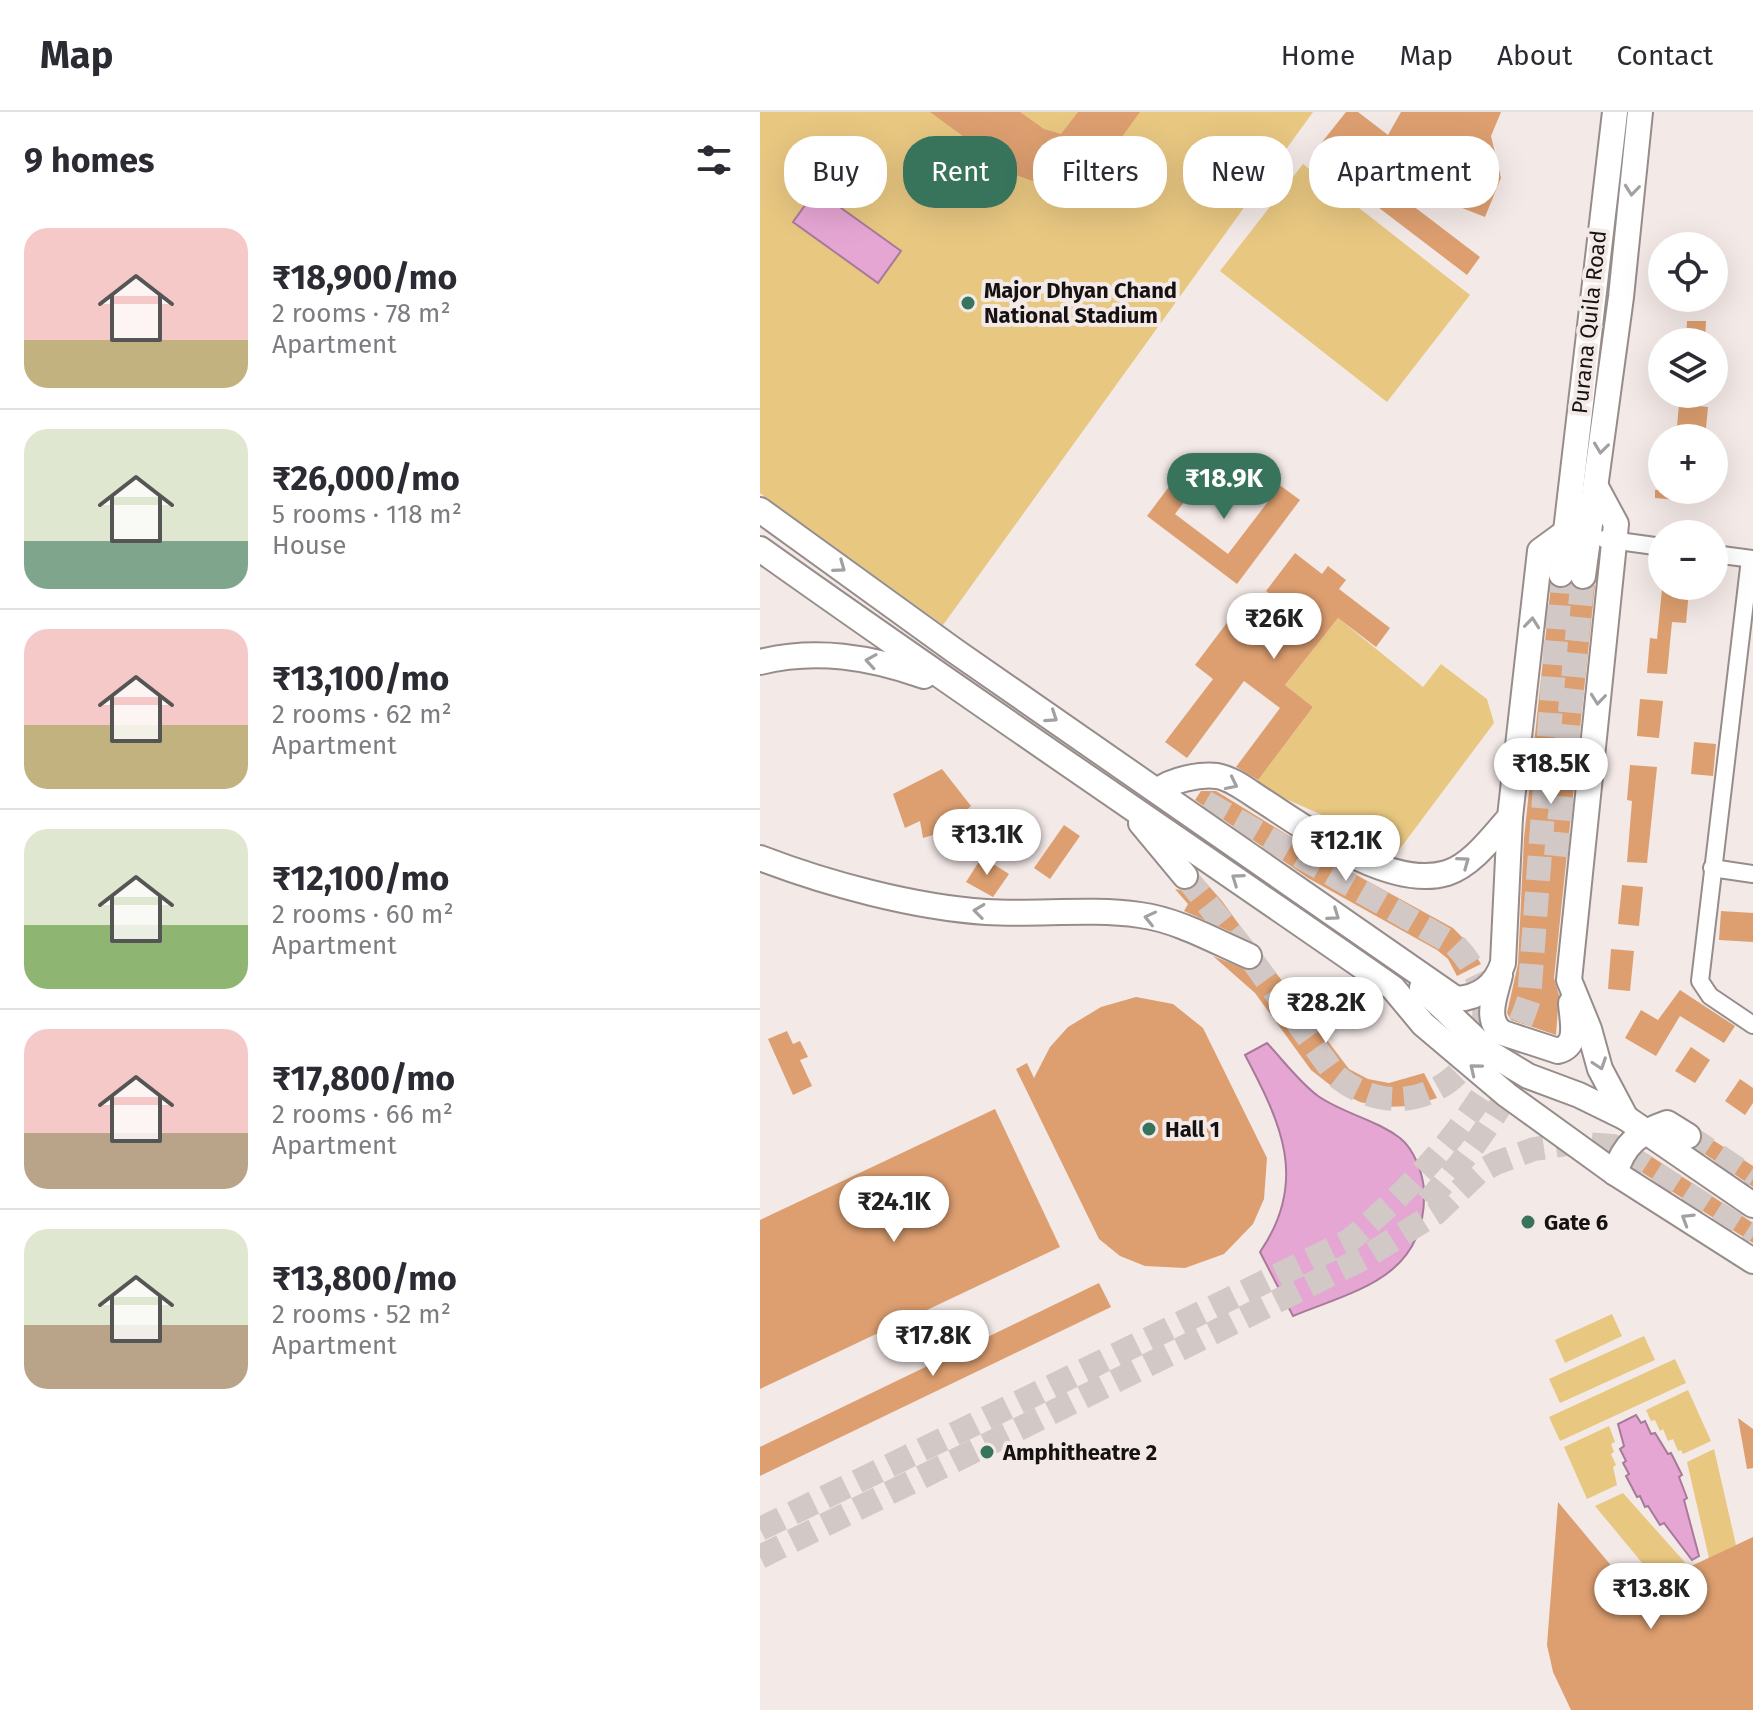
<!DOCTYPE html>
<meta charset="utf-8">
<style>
:root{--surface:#fff;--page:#f2f2f3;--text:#2b2b33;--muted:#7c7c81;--line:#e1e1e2;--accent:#38735c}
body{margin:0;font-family:"Fira Sans",sans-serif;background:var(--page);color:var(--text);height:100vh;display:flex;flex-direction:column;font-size:30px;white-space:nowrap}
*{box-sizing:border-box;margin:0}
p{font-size:26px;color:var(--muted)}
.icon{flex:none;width:44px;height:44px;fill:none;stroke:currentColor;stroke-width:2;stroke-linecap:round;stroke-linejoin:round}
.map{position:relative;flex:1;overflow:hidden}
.panel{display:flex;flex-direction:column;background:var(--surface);width:760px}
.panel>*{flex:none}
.hud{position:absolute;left:24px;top:24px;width:760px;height:72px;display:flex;gap:16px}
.controls{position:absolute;left:888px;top:120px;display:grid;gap:16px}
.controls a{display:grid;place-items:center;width:80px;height:80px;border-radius:50%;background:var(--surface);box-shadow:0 8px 32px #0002;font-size:40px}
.price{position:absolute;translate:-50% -68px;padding:0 18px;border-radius:28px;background:#fff;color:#222;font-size:26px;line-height:52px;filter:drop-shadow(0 2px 4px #0008)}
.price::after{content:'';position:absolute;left:50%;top:48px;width:24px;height:18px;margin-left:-12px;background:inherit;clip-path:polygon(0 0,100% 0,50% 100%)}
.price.current{background:var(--accent);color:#fff}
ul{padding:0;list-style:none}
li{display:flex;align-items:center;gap:24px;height:200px;padding:0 24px}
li+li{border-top:2px solid var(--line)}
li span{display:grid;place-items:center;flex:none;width:224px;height:160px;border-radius:24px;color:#555}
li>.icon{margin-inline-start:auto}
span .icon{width:96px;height:96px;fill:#fffc;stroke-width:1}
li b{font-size:34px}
h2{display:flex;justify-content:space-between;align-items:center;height:96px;padding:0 24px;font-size:34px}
.pill{padding:0 28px;border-radius:32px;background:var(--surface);box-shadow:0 8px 32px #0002;font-size:28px;line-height:72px}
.pill.current{background:var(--accent);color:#fff}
header{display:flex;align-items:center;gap:48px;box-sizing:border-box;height:112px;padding:0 40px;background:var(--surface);border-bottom:2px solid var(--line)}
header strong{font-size:38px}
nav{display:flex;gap:44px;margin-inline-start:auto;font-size:28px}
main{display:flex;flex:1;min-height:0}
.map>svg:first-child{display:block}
.green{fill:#e8c781}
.water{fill:#e6a6d4;stroke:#a87a9a;stroke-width:2}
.building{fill:#dd9f70}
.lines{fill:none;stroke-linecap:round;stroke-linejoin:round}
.secondary-tunnel{stroke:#d2c9c7;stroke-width:24;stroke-dasharray:24 12;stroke-linecap:butt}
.street-casing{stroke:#968d8b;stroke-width:20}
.secondary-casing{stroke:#968d8b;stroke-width:28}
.street{stroke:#fff;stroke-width:16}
.secondary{stroke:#fff;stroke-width:24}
.oneway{stroke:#a2a0a0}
.poi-dot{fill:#38735c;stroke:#f3e9e7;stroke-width:3}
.labels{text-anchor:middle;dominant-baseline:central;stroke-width:8;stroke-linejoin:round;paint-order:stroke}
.poi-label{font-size:22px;font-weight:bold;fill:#161212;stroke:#f3e9e7;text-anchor:start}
.street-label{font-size:22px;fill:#161212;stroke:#f3e9e7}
</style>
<header>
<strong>Map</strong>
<nav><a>Home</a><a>Map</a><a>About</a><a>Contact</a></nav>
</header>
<main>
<section class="panel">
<h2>9 homes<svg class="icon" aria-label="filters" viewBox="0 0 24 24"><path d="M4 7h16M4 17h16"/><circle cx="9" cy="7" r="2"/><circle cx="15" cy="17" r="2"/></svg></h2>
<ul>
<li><span style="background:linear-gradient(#f6c9c9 70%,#c2b280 0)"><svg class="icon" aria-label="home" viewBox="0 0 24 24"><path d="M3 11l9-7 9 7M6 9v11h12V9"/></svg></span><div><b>₹18,900/mo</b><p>2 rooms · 78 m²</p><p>Apartment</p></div></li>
<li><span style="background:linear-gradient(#dfe7d0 70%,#7fa58c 0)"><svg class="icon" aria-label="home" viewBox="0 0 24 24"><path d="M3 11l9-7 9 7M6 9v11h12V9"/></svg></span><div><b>₹26,000/mo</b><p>5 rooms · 118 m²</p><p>House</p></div></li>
<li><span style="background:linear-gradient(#f6c9c9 60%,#c2b280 0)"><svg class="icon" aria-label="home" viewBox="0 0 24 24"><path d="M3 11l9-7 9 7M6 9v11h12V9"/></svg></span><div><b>₹13,100/mo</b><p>2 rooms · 62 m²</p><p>Apartment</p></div></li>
<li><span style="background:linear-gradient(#dfe7d0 60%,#8fb573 0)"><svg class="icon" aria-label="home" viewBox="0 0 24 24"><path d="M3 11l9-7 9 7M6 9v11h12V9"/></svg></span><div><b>₹12,100/mo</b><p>2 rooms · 60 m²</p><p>Apartment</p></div></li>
<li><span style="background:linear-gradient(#f6c9c9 65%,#b9a48a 0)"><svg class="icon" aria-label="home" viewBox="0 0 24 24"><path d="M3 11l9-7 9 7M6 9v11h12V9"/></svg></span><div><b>₹17,800/mo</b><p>2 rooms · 66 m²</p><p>Apartment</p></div></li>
<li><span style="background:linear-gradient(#dfe7d0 60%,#b9a48a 0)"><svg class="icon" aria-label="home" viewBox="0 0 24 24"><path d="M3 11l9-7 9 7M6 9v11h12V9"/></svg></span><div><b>₹13,800/mo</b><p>2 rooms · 52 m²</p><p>Apartment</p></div></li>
</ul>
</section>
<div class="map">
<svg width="993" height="1598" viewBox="0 0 993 1598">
<rect width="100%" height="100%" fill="#f3e9e7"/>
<g class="green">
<path d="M 0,0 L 553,0 L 183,513 L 0,381 Z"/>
<path d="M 543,52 L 710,183 L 627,290 L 460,159 Z"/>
<path d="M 578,506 L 663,575 L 681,552 L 727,587 L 734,611 L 636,742 L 569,706 L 494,673 L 553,595 L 525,573 Z"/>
<path d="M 852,1202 L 862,1224 L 805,1251 L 795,1228 Z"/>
<path d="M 884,1224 L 895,1248 L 800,1291 L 789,1267 Z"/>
<path d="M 915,1247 L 926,1271 L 800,1329 L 789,1305 Z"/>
<path d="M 928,1278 L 951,1329 L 923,1342 L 921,1338 L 918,1339 L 913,1327 L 908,1329 L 903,1317 L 900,1319 L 895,1308 L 891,1309 L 886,1298 Z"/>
<path d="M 849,1314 L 855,1330 L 851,1332 L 854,1340 L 851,1342 L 856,1353 L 853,1355 L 857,1373 L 827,1387 L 804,1335 Z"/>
<path d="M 954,1337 L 976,1433 L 949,1446 L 927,1350 Z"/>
<path d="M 863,1381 L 929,1455 L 898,1470 L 835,1394 Z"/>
</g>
<g class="water">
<path d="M 56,78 L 141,139 L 118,171 L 33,110 Z"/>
<path d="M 507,931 C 523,948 539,970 558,984 C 584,1002 615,1007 640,1026 C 654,1037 664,1063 664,1081 C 666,1165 597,1178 533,1204 L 500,1140 C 549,1069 521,1011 485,943 Z"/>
<path d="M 876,1303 L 881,1311 L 885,1309 L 891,1322 L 895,1321 L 908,1342 L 911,1341 L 922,1363 L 919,1365 L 927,1386 L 924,1388 L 939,1444 L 932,1448 L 904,1411 L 900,1413 L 888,1394 L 885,1395 L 880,1384 L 877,1385 L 866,1364 L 869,1362 L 863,1351 L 866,1349 L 860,1337 L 864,1334 L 858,1312 Z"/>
</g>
<g class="building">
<path d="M 170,0 L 260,0 L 284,17 L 301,22 L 318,0 L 380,0 L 337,59 L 313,70 L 284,73 L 256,63 Z"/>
<path d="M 586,0 L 598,0 L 628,23 L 641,0 L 741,0 L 731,24 L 741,66 L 725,105 L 606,58 L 720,145 L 707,163 L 551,44 Z"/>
<path d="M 927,209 L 946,209 L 945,230 L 926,230 Z"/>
<path d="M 919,292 L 948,295 L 945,326 L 916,326 Z"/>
<path d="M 432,344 L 449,357 L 415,402 L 468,442 L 510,387 L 489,371 L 499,358 L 540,388 L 477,472 L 387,404 Z"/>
<path d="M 895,378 L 941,378 L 940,390 L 895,386 Z"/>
<path d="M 535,441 L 562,462 L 568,454 L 586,468 L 579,477 L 630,516 L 616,535 L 578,506 L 525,573 L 553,595 L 498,668 L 476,655 L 520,596 L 484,569 L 427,646 L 405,630 L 453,567 L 435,553 L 469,508 L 508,537 L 535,501 L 506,479 Z"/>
<path d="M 791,473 L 800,477 L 811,473 L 822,479 L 835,473 L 794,866 L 799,883 L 796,923 L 751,908 L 747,901 L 758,852 L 764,726 Z"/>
<path d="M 902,477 L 929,479 L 926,511 L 912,510 L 907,562 L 887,561 L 890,526 L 897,527 Z"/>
<path d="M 880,587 L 903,589 L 899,626 L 877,624 Z"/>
<path d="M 934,630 L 956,632 L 953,664 L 931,662 Z"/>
<path d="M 870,653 L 897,655 L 887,751 L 867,750 L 872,689 L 867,688 Z"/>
<path d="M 182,657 L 211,694 L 183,720 L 163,726 L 160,709 L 145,716 L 133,682 Z"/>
<path d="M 441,679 L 456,679 L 560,743 L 693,816 L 709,832 L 721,852 L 697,864 L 688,847 L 677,838 L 548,766 L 435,688 Z"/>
<path d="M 304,713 L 320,724 L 290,767 L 274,756 Z"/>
<path d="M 222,745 L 249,762 L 233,785 L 206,770 Z"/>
<path d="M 440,764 L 462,789 L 491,829 L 424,799 L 428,792 L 415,777 L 427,779 L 434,776 Z"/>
<path d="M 862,773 L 883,775 L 879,814 L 858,812 Z"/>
<path d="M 961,799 L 993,801 L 993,830 L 959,828 Z"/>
<path d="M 851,837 L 874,839 L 870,879 L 848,877 Z"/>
<path d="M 453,844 L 490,859 L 498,856 L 504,845 L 589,957 L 608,967 L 629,971 L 664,961 L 677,986 L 651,994 L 623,995 L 600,990 L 579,980 L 551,958 L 495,881 Z"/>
<path d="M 920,878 L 975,914 L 964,931 L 920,904 L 896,944 L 865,926 L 881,898 L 898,908 Z"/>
<path d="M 376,885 L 413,892 L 443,916 L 507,1046 L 504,1087 L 493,1112 L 464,1142 L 425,1156 L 385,1154 L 360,1144 L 339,1127 L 256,957 L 267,951 L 274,966 L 290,935 L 308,915 L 341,895 Z"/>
<path d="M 27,919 L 33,932 L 40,929 L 48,945 L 40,948 L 52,974 L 33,983 L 8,927 Z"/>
<path d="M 931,935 L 950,948 L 935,971 L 915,959 Z"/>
<path d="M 980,967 L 993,976 L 993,991 L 985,1003 L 965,989 Z"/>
<path d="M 235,997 L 300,1135 L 0,1277 L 0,1108 Z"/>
<path d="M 942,1021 L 993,1054 L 993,1075 L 936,1036 L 941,1031 Z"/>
<path d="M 886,1041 L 993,1111 L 993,1131 L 875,1056 Z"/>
<path d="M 339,1171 L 351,1195 L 0,1364 L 0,1335 Z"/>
<path d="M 978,1306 L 993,1317 L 993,1356 L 987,1357 Z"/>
<path d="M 798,1390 L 874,1481 L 993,1425 L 993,1598 L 811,1598 L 793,1560 L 787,1533 Z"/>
</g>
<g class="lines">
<g class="secondary-tunnel">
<path d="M 796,744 L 823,464"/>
<path d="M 425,764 L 489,844 L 576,964 C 668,1038 778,917 695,833 L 438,686"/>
<path d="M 928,1024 L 993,1067"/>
<path d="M 667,1090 C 713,1040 758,978 777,911"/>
<path d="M 0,1417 L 590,1128 C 666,1064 737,984 769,887 L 801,462"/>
<path d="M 0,1445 L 604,1146 L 676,1101 L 718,1061 L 736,1051 L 774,1037 L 814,1031 L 853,1034 L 993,1124"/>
</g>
<g class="street-casing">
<g id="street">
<path d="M 844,427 L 902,435"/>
<path d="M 954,442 L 993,447"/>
<path d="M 990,447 L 940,869 L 950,884 L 993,913"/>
<path d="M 952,756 L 993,762"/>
</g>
</g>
<g class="secondary-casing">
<g id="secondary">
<path d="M 836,375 L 856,412 L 809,868 L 829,917 L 840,957 L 866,1006"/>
<path d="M 0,398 L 195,539 L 696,887 C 720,886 736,873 743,851 L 750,705"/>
<path d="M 0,437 C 209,586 422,729 633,876 L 663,912 L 747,983 L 855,1061 L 993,1149"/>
<path d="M 801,462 L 855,0"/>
<path d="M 823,464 L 861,185 L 880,0"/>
<path d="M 0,550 C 56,536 110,545 164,564"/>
<path d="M 399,678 C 412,668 439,662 457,664 C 474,667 490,681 505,690 C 551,720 631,778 687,761 C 712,753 733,724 750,705 L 780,439 L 806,420"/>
<path d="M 381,711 L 425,764"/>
<path d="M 0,746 C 68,772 153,795 226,800 C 277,803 330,796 380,803 C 418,808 454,829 489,844"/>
<path d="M 740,863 C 736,881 723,909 743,921 L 798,939 C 820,933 812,909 811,891"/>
<path d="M 662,876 L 730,941 L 768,964 L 819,983 L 866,1006 L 993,1093"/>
<path d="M 855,1061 C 864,1032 878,1021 907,1011 L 928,1024"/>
</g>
</g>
<use href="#street" class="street"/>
<use href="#secondary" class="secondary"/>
</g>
<defs><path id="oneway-chevron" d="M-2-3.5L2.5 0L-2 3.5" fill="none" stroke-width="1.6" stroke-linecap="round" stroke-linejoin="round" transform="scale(2)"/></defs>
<g class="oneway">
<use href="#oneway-chevron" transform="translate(872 78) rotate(96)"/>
<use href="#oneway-chevron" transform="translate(841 336) rotate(97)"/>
<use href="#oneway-chevron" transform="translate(80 455) rotate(36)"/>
<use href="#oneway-chevron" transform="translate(772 511) rotate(-84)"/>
<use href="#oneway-chevron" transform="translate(111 549) rotate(-171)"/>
<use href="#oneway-chevron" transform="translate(838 587) rotate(96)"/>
<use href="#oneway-chevron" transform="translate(292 605) rotate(34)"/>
<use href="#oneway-chevron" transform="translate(472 672) rotate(26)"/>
<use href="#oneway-chevron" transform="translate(704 750) rotate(-36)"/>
<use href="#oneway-chevron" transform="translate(477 767) rotate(-145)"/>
<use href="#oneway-chevron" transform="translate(219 799) rotate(-173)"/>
<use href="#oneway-chevron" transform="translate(574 803) rotate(35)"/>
<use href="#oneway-chevron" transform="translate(390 806) rotate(-167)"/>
<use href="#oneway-chevron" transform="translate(840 952) rotate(71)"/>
<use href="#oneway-chevron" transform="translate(715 957) rotate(-141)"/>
<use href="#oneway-chevron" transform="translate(927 1107) rotate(-148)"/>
</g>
<g class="poi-dot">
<circle cx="208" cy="191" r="8"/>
<circle cx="389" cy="1017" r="8"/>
<circle cx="768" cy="1110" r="8"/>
<circle cx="227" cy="1340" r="8"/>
</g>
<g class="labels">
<g class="poi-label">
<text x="224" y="178">Major Dhyan Chand<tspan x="224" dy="25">National Stadium</tspan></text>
<text x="405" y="1017">Hall 1</text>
<text x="784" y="1110">Gate 6</text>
<text x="243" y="1340">Amphitheatre 2</text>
</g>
<g class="street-label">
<text transform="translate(829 210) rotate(-84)">Purana Quila Road</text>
</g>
</g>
</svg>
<div class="controls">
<a><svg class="icon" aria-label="locate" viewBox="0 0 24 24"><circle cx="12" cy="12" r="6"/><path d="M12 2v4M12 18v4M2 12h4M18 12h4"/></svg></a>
<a><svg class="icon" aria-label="layers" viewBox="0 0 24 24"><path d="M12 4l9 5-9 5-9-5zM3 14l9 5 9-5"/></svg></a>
<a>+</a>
<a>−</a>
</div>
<b class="price current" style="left:464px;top:409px">₹18.9K</b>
<b class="price" style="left:514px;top:549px">₹26K</b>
<b class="price" style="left:791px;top:694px">₹18.5K</b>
<b class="price" style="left:227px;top:765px">₹13.1K</b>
<b class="price" style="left:586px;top:771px">₹12.1K</b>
<b class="price" style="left:566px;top:933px">₹28.2K</b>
<b class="price" style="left:134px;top:1132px">₹24.1K</b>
<b class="price" style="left:173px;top:1266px">₹17.8K</b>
<b class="price" style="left:891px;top:1519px">₹13.8K</b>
<div class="hud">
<a class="pill">Buy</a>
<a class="pill current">Rent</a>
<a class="pill">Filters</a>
<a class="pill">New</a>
<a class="pill">Apartment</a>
</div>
</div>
</main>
